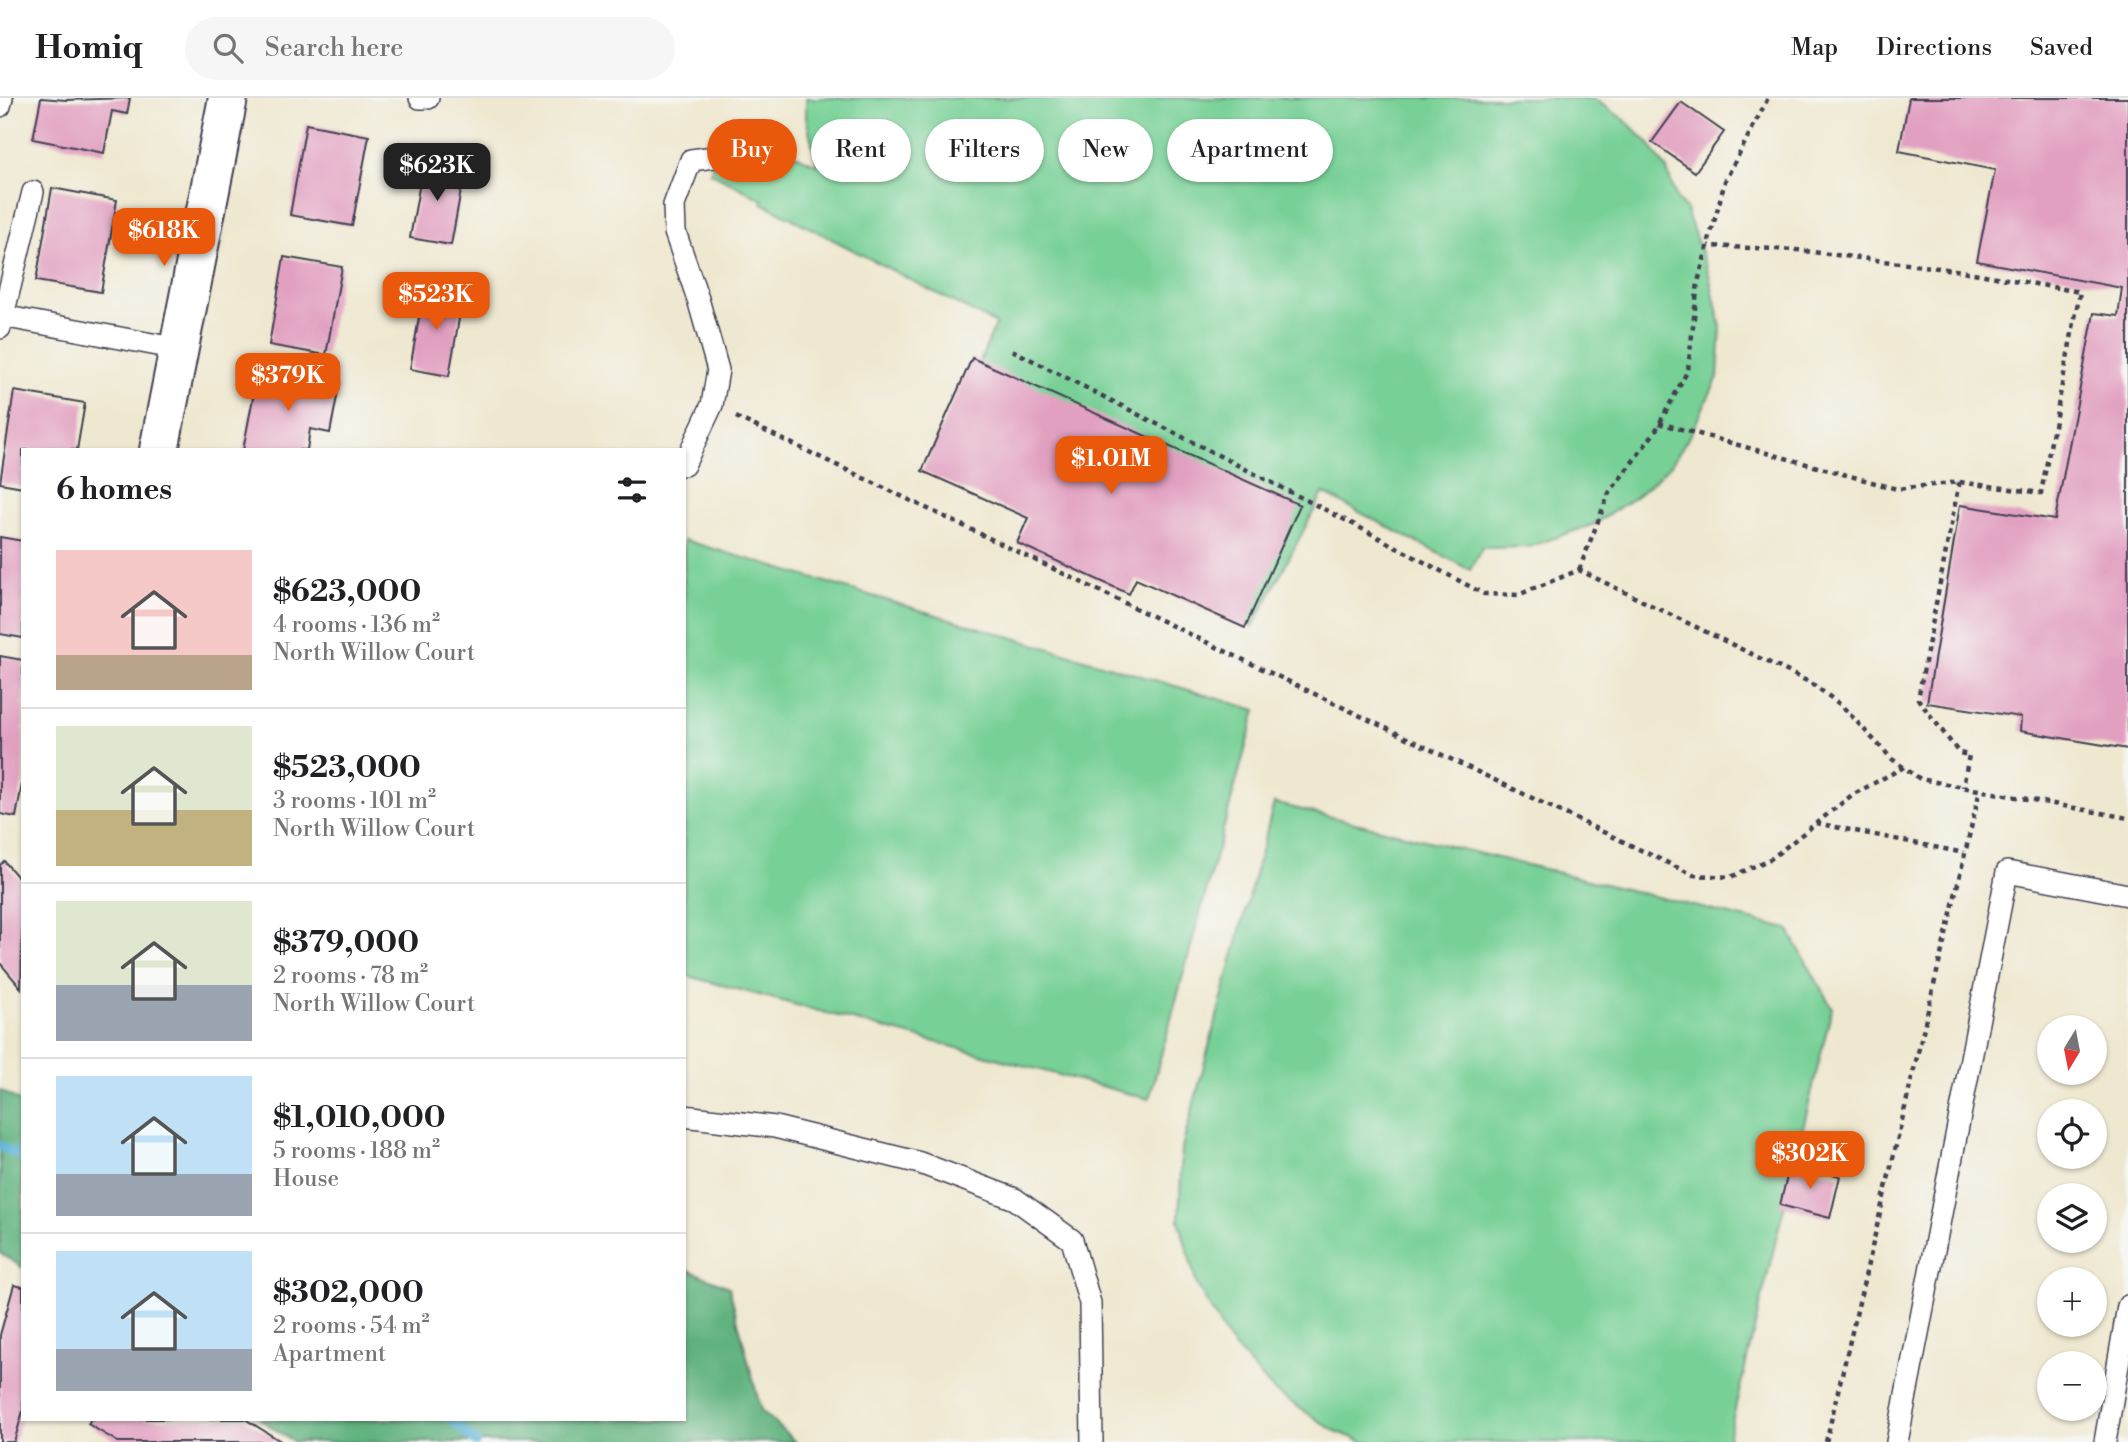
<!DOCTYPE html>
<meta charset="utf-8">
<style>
:root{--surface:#fff;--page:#f6f6f6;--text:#202124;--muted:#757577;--line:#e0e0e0;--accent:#ea580c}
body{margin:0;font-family:"Libre Bodoni",serif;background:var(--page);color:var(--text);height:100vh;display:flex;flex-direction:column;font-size:26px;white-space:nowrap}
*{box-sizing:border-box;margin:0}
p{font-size:23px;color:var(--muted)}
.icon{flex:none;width:38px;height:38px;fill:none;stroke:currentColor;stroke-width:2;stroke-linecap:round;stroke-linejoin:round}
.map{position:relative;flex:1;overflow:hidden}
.side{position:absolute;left:21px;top:350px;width:665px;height:973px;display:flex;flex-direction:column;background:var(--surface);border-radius:0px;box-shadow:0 2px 5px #0004}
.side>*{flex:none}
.banner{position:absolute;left:707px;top:21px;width:665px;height:63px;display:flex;gap:14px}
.needle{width:46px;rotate:190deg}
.tools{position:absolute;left:2037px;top:917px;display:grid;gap:14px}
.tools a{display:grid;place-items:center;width:70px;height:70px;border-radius:50%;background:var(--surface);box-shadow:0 2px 5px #0004;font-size:35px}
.price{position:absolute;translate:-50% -60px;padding:0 16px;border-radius:14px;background:var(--accent);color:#fff;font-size:23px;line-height:46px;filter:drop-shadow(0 2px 4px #0008)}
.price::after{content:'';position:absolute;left:50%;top:42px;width:21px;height:16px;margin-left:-10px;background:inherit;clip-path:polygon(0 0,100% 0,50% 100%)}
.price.selected{background:#222;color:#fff}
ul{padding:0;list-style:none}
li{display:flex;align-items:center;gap:21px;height:175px;padding:0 35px}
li+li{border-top:2px solid var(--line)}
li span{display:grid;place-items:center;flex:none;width:196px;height:140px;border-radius:0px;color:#555}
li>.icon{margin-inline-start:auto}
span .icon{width:84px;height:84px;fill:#fffc;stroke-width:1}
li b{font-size:30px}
h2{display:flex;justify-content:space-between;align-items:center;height:84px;padding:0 35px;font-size:30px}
.pill{padding:0 24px;border-radius:32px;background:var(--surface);box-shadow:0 2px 5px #0004;font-size:24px;line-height:63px}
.pill.selected{background:var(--accent);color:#fff}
header{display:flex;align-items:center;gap:42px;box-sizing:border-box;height:98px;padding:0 35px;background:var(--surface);border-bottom:2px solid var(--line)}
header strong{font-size:33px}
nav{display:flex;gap:38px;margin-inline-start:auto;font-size:24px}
.search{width:490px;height:63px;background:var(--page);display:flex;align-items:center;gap:18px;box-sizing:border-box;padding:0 24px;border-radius:38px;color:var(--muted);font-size:26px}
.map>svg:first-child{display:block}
.green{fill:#77d096;stroke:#4c7968;stroke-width:2}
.forest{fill:#61b27f;stroke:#426a5d;stroke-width:2}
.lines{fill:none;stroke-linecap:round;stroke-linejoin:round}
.stream{stroke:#59b1d6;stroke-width:10}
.building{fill:#e2a0c1}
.service-casing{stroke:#414051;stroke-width:24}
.minor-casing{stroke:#414051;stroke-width:42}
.path{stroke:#414051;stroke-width:4.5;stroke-dasharray:5 5;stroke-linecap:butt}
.service{stroke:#fff;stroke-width:21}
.minor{stroke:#fff;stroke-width:38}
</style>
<header>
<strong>Homiq</strong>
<div class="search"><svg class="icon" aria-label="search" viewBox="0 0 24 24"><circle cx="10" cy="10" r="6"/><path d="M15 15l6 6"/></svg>Search here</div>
<nav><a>Map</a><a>Directions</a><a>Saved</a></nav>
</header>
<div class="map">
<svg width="2128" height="1344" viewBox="0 0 2128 1344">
<rect width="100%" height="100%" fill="#f6f6f2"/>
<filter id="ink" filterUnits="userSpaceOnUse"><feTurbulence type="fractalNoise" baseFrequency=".0143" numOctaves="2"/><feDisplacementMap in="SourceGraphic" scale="14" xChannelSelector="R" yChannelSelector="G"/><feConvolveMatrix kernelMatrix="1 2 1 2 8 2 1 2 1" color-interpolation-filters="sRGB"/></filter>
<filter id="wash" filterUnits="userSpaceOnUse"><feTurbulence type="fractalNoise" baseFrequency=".00686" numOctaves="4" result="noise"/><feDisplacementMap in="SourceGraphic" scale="28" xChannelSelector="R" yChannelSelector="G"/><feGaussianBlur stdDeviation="1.57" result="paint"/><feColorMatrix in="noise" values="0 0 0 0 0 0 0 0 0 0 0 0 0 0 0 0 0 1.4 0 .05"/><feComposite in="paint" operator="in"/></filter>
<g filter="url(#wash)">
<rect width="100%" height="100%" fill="#efe8d0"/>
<g class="green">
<path d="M 806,0 L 1593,0 L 1626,23 L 1649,46 L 1667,72 L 1676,99 L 1686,112 L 1709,177 L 1721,229 L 1718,279 L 1691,335 L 1670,368 L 1637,398 L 1594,426 L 1529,449 L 1482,450 L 1470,472 L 1323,395 L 1253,529 L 935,368 L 996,226 L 762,105 L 763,102 L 710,74 L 732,28 L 817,67 L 806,19 Z"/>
<path d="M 684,442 L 1256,612 L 1149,1001 L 684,877 Z"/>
<path d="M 1274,705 L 1788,831 L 1832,910 L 1727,1344 L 1364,1344 L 1333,1332 L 1274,1293 L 1229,1243 L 1197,1187 L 1179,1122 L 1182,1050 Z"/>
</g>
<g class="forest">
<path d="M 0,992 L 23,1005 L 23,1170 L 0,1155 Z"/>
<path d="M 684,1170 L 729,1189 L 761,1312 L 796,1344 L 294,1344 L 259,1321 L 684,1321 Z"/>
</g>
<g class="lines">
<g class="stream">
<path d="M 0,1048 L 23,1059"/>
<path d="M 451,1321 L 476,1344"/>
</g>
</g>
<g id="blocks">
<g class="building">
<path d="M 41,0 L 66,2 L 130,0 L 127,16 L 112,13 L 104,55 L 33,41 Z"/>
<path d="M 1909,0 L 2128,0 L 2128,651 L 2020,633 L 2021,619 L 1927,605 L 1960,407 L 2055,422 L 2094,215 L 2118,218 L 2122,190 L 1977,163 L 1995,72 L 1899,53 Z"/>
<path d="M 1681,4 L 1724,34 L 1695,74 L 1652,44 Z"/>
<path d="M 306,26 L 369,38 L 352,128 L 290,117 Z"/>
<path d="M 424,62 L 465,70 L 451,147 L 410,140 Z"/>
<path d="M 52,90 L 117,102 L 101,194 L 36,183 Z"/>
<path d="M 284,159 L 342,169 L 326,257 L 269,247 Z"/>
<path d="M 424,191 L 463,198 L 449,278 L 410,271 Z"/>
<path d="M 972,260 L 1300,407 L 1245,530 L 1136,481 L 1129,496 L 1017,445 L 1028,420 L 922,373 Z"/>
<path d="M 258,274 L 339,288 L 330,335 L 310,331 L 307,352 L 243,352 Z"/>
<path d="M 14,293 L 85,305 L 77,352 L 23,352 L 23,389 L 0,385 Z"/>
<path d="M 0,439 L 23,443 L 23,540 L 0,536 Z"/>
<path d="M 0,558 L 23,562 L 23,681 L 16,719 L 0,716 Z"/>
<path d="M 4,763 L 23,785 L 21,890 L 0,865 L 0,767 Z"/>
<path d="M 1790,1066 L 1840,1078 L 1830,1120 L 1780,1107 Z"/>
<path d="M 14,1187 L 23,1189 L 23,1313 L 14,1344 L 0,1344 L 0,1237 Z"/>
<path d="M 91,1321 L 245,1321 L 282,1344 L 118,1344 L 88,1326 Z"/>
</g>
</g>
</g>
<g filter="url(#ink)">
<use href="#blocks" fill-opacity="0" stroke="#414051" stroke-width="2"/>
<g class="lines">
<g class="service-casing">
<g id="service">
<path d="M 420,0 L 428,0"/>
<path d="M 0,8 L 2,0"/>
<path d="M 2,218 L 179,251"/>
<path d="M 0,230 L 33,94"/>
<path d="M 684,367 L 712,307 L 718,272 L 698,201 L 675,134 L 674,107 L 691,62 L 738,56 L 765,69"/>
<path d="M 684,1018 L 775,1029 L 920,1065 L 1015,1101 L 1072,1142 L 1090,1205 L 1092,1344"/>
<path d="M 1897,1344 L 2007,774 L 2128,797"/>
<path d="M 2105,1344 L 2128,1208"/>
</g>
</g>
<g class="minor-casing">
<path id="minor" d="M 159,352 L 228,0"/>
</g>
<g class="path">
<path d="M 1012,252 L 1353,426 L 1484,496 L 1518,497 L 1579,472 L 1811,585 L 1841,607 L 1892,661 L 1920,681 L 2128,720"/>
<path d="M 736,319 L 1693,777 L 1731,779 L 1772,760 L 1852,697 L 1904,669"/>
<path d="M 1659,325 L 1897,391 L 1959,384 L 2041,395 L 2080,194 L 1962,173 L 1797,152 L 1708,148"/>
<path d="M 1959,384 L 1918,601 L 1959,655 L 1969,657 L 1963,689"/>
<path d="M 1579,472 L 1609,395 L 1655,334 L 1688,272 L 1698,184 L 1725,83 L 1768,0"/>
<path d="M 1816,725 L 1964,755"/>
<path d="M 1826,1344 L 1980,692"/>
</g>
<use href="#service" class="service"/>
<use href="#minor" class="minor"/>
</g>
</g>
</svg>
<div class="tools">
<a><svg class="needle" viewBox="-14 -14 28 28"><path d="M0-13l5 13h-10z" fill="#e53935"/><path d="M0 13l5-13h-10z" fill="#757577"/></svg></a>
<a><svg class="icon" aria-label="locate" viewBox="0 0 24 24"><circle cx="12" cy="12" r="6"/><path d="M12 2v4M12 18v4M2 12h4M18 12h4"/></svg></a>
<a><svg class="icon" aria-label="layers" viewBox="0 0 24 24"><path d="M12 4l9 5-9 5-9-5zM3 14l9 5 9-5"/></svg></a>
<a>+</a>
<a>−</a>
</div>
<b class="price selected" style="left:437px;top:105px">$623K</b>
<b class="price" style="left:164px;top:170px">$618K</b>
<b class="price" style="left:436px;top:234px">$523K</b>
<b class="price" style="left:288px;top:315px">$379K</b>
<b class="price" style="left:1111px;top:398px">$1.01M</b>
<b class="price" style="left:1810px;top:1093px">$302K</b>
<div class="banner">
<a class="pill selected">Buy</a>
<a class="pill">Rent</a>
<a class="pill">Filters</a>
<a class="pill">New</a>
<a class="pill">Apartment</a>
</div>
<section class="side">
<h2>6 homes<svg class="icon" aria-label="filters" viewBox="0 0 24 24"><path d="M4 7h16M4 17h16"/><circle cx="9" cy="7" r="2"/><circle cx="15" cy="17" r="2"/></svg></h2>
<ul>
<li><span style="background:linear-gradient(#f6c9c9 75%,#b9a48a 0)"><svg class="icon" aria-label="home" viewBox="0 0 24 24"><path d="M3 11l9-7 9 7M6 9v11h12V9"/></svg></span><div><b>$623,000</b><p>4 rooms · 136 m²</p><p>North Willow Court</p></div></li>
<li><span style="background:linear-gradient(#dfe7d0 60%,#c2b280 0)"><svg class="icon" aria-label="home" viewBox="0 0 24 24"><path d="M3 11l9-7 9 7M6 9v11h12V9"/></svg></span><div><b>$523,000</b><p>3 rooms · 101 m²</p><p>North Willow Court</p></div></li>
<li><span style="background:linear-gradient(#dfe7d0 60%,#9aa5b1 0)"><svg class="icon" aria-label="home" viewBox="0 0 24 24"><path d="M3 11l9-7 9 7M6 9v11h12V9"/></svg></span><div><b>$379,000</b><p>2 rooms · 78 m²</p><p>North Willow Court</p></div></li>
<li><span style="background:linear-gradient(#bfe0f5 70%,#9aa5b1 0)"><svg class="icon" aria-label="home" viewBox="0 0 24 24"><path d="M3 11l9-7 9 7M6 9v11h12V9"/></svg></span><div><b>$1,010,000</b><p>5 rooms · 188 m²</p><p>House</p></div></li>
<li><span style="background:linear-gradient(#bfe0f5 70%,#9aa5b1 0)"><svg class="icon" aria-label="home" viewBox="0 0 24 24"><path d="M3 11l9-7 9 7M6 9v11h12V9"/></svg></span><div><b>$302,000</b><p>2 rooms · 54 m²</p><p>Apartment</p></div></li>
</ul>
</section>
</div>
